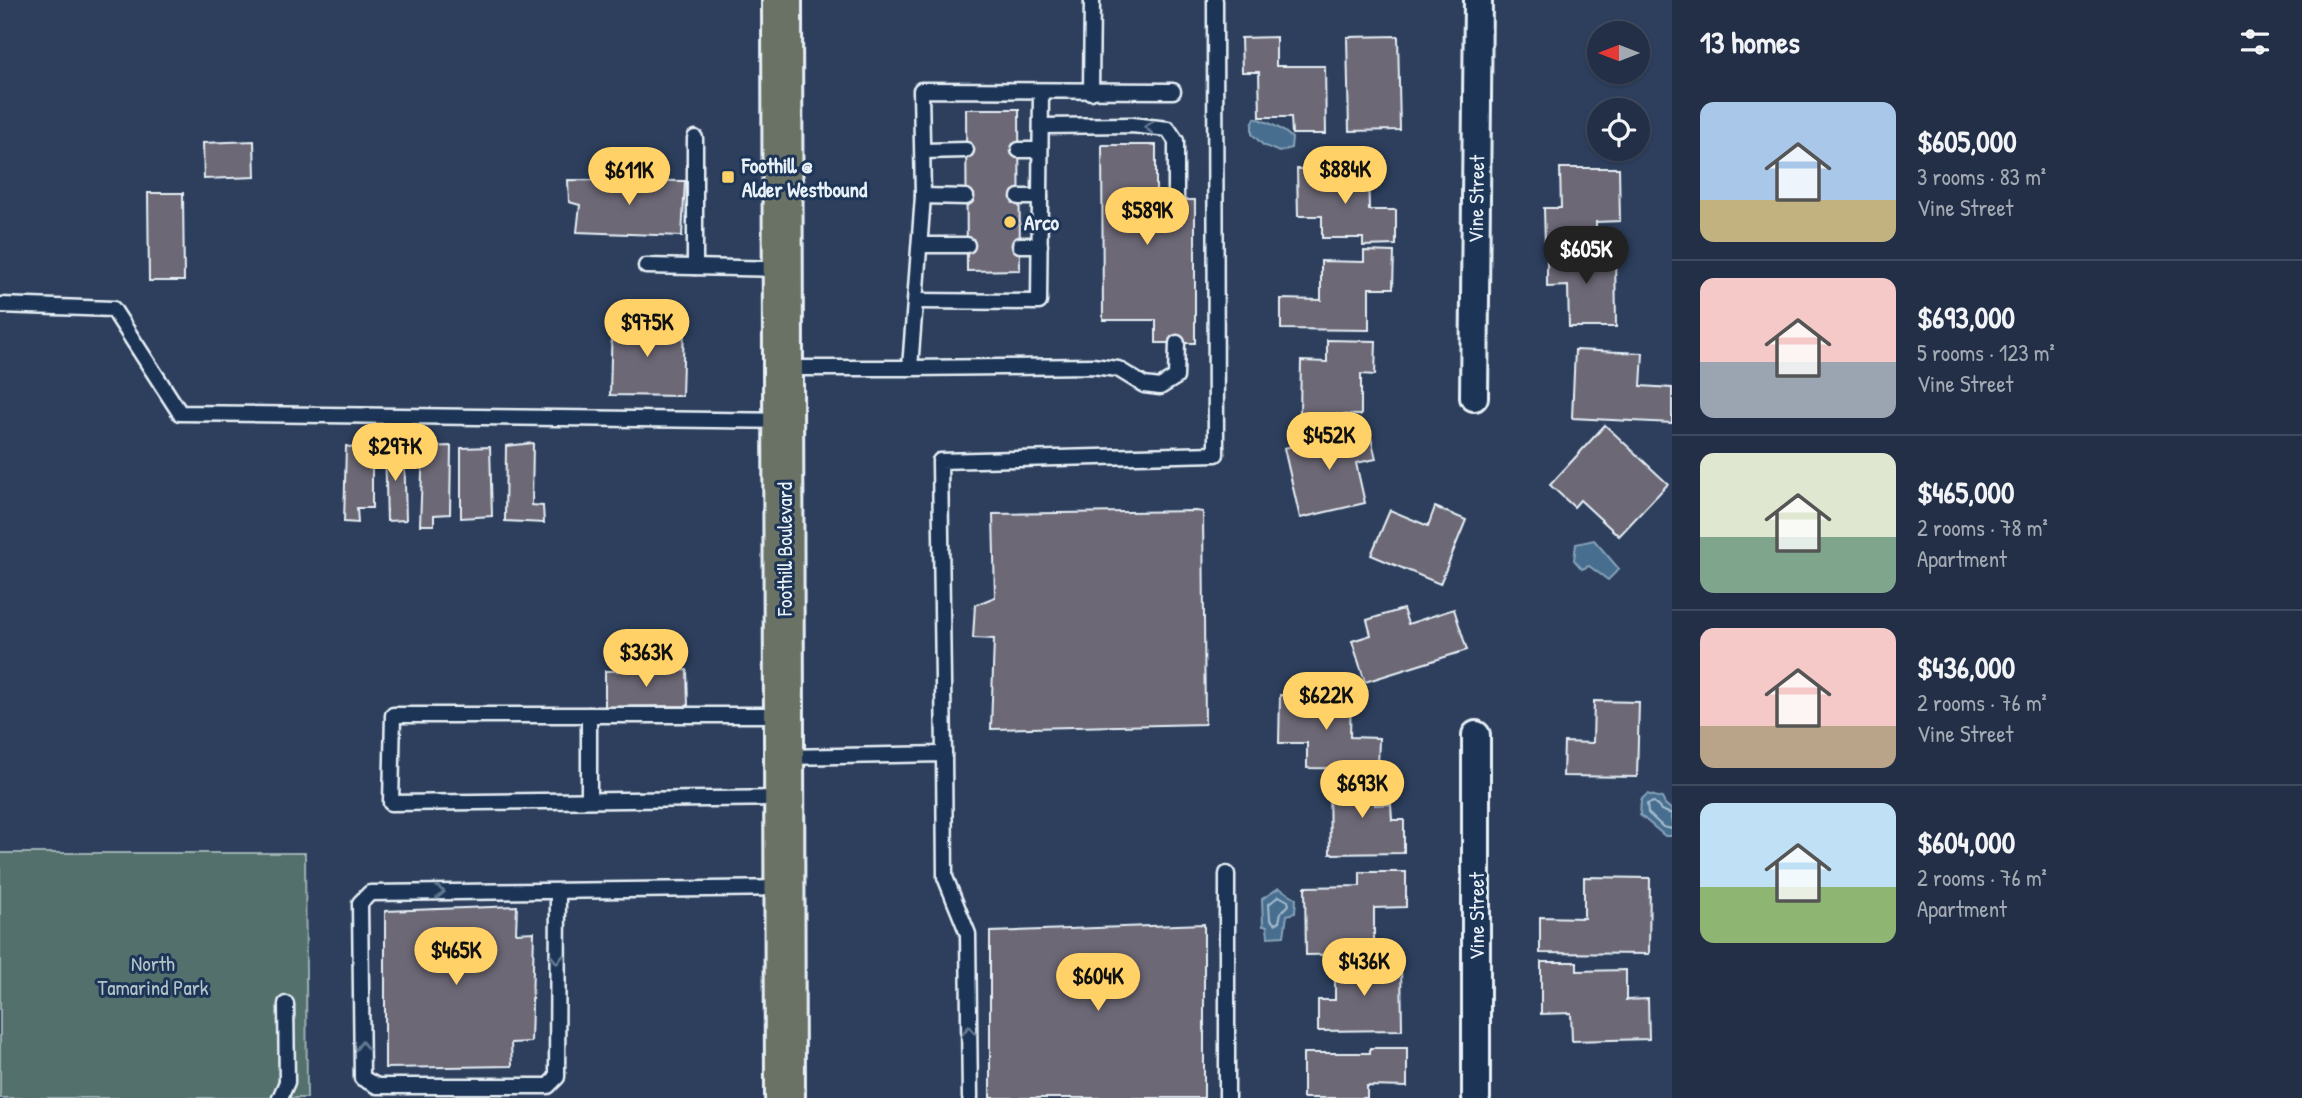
<!DOCTYPE html>
<meta charset="utf-8">
<style>
:root{--surface:#222f46;--page:#2a374d;--text:#f1f3f6;--muted:#a2a9b3;--line:#3f4a5f;--accent:#ffd166}
body{margin:0;font-family:"Patrick Hand",sans-serif;background:var(--page);color:var(--text);height:100vh;display:flex;flex-direction:column;font-size:26px;white-space:nowrap}
*{box-sizing:border-box;margin:0}
p{font-size:23px;color:var(--muted)}
.icon{flex:none;width:38px;height:38px;fill:none;stroke:currentColor;stroke-width:2;stroke-linecap:round;stroke-linejoin:round}
.map{position:relative;flex:1;overflow:hidden}
.details{display:flex;flex-direction:column;background:var(--surface);width:630px}
.details>*{flex:none}
.needle{width:46px;rotate:270deg}
.controls{position:absolute;left:1587px;top:21px;display:grid;gap:14px}
.controls a{display:grid;place-items:center;width:63px;height:63px;border-radius:50%;background:var(--surface);box-shadow:0 2px 5px #0004,0 0 0 2px var(--line);font-size:35px}
.price{position:absolute;translate:-50% -60px;padding:0 16px;border-radius:24px;background:var(--accent);color:#111;font-size:23px;line-height:46px;filter:drop-shadow(0 2px 4px #0008)}
.price::after{content:'';position:absolute;left:50%;top:42px;width:21px;height:16px;margin-left:-10px;background:inherit;clip-path:polygon(0 0,100% 0,50% 100%)}
.price.on{background:#222;color:#fff}
ul{padding:0;list-style:none}
li{display:flex;align-items:center;gap:21px;height:175px;padding:0 28px}
li+li{border-top:2px solid var(--line)}
li span{display:grid;place-items:center;flex:none;width:196px;height:140px;border-radius:14px;color:#555}
li>.icon{margin-inline-start:auto}
span .icon{width:84px;height:84px;fill:#fffc;stroke-width:1}
li b{font-size:30px}
h2{display:flex;justify-content:space-between;align-items:center;height:84px;padding:0 28px;font-size:30px}
main{display:flex;flex:1;min-height:0}
.map>svg:first-child{display:block}
.green{fill:#526f6d;stroke:#9db0b2;stroke-width:2}
.water{fill:#476e8f;stroke:#87a2b9;stroke-width:2}
.lines{fill:none;stroke-linecap:round;stroke-linejoin:round}
.shore{stroke:#a8bdce;stroke-width:2}
.building{fill:#6c6876;stroke:#e8f1f8;stroke-width:2}
.service-casing{stroke:#e8f1f8;stroke-width:19}
.minor-casing{stroke:#e8f1f8;stroke-width:32}
.primary-casing{stroke:#e8f1f8;stroke-width:44}
.service{stroke:#1d3557;stroke-width:14}
.minor{stroke:#1d3557;stroke-width:26}
.primary{stroke:#6a7165;stroke-width:38}
.oneway{stroke:#64778f}
.poi-dot{fill:#ffd166;stroke:#1d3557;stroke-width:2.5}
.labels{text-anchor:middle;dominant-baseline:central;stroke-width:6;stroke-linejoin:round;paint-order:stroke}
.poi-label{font-size:21px;font-weight:bold;fill:#e8f1f8;stroke:#1d3557;text-anchor:start}
.street-label{font-size:21px;fill:#e8f1f8;stroke:#1d3557}
.park-label{font-size:21px;fill:#b4c4c7;stroke:#1d3557}
</style>
<main>
<div class="map">
<svg width="1672" height="1098" viewBox="0 0 1672 1098">
<rect width="100%" height="100%" fill="#2d3f5d"/>
<filter id="ink" filterUnits="userSpaceOnUse"><feTurbulence type="fractalNoise" baseFrequency=".0143" numOctaves="2"/><feDisplacementMap in="SourceGraphic" scale="14" xChannelSelector="R" yChannelSelector="G"/><feConvolveMatrix kernelMatrix="1 2 1 2 8 2 1 2 1" color-interpolation-filters="sRGB"/></filter>
<g filter="url(#ink)">
<path class="green" d="M 0,853 L 305,853 L 307,1098 L 0,1098 Z"/>
<g class="water">
<path d="M 1255,118 C 1268,122 1282,128 1292,138 L 1291,148 L 1279,152 L 1263,145 L 1252,134 L 1252,125 Z"/>
<path d="M 1594,540 L 1619,569 L 1608,580 L 1589,566 L 1582,569 L 1574,560 L 1576,544 Z"/>
<path d="M 1647,794 L 1662,798 L 1665,804 L 1672,810 L 1672,836 L 1665,836 L 1640,815 L 1641,800 Z"/>
<path d="M 1279,888 L 1296,898 L 1295,913 L 1287,915 L 1284,936 L 1268,937 L 1267,926 L 1263,926 L 1262,899 Z"/>
</g>
<g class="lines">
<g class="shore">
<path d="M 1672,814 L 1661,810 L 1654,802 L 1647,804 L 1648,813 L 1663,827 L 1672,829"/>
<path d="M 1279,896 L 1288,901 L 1289,905 L 1281,912 L 1279,922 L 1275,924 L 1270,919 L 1269,904 Z"/>
</g>
</g>
<g class="building">
<path d="M 1398,36 L 1400,130 L 1349,131 L 1347,37 Z"/>
<path d="M 1276,37 L 1276,66 L 1325,66 L 1326,134 L 1292,134 L 1291,117 L 1260,117 L 1259,72 L 1242,72 L 1241,38 Z"/>
<path d="M 966,109 L 1019,109 L 1020,270 L 967,271 Z"/>
<path d="M 254,141 L 255,177 L 204,179 L 203,143 Z"/>
<path d="M 1102,145 L 1156,145 L 1156,200 L 1195,200 L 1195,343 L 1156,343 L 1156,320 L 1103,320 Z"/>
<path d="M 1368,168 L 1369,210 L 1396,210 L 1396,245 L 1363,246 L 1363,238 L 1322,238 L 1322,216 L 1298,216 L 1297,169 Z"/>
<path d="M 1560,168 L 1619,168 L 1620,221 L 1596,222 L 1596,243 L 1545,244 L 1544,208 L 1561,208 Z"/>
<path d="M 568,180 L 685,181 L 682,236 L 577,232 L 580,205 L 569,202 Z"/>
<path d="M 148,193 L 183,193 L 184,281 L 149,281 Z"/>
<path d="M 1615,250 L 1616,327 L 1569,327 L 1568,286 L 1547,287 L 1547,252 Z"/>
<path d="M 1364,251 L 1394,252 L 1393,288 L 1369,288 L 1369,330 L 1281,329 L 1281,299 L 1321,300 L 1321,261 L 1364,262 Z"/>
<path d="M 612,321 L 684,325 L 682,396 L 610,395 Z"/>
<path d="M 1327,340 L 1376,341 L 1375,375 L 1361,374 L 1361,415 L 1300,414 L 1301,361 L 1327,362 Z"/>
<path d="M 1575,350 L 1643,353 L 1641,386 L 1672,388 L 1672,423 L 1572,418 Z"/>
<path d="M 1605,425 L 1668,484 L 1619,536 L 1580,500 L 1574,507 L 1550,485 Z"/>
<path d="M 1369,429 L 1376,459 L 1356,463 L 1365,503 L 1300,518 L 1284,448 Z"/>
<path d="M 533,443 L 532,505 L 543,506 L 544,523 L 505,521 L 506,446 Z"/>
<path d="M 346,446 L 372,452 L 372,508 L 357,508 L 358,523 L 344,522 Z"/>
<path d="M 385,446 L 404,446 L 406,520 L 387,521 Z"/>
<path d="M 451,446 L 450,514 L 434,515 L 434,525 L 420,525 L 423,447 Z"/>
<path d="M 490,447 L 492,516 L 461,518 L 461,448 Z"/>
<path d="M 1435,507 L 1466,520 L 1440,584 L 1371,555 L 1390,510 L 1428,526 Z"/>
<path d="M 1196,511 L 1203,512 L 1205,724 L 991,729 L 994,639 L 973,638 L 975,605 L 995,597 L 993,514 Z"/>
<path d="M 1403,609 L 1408,624 L 1454,609 L 1467,650 L 1365,682 L 1352,641 L 1371,635 L 1367,620 Z"/>
<path d="M 687,670 L 688,706 L 605,707 L 605,671 Z"/>
<path d="M 1280,695 L 1351,696 L 1350,737 L 1379,738 L 1378,769 L 1307,768 L 1307,743 L 1279,743 Z"/>
<path d="M 1594,701 L 1639,702 L 1637,777 L 1563,776 L 1564,742 L 1593,743 Z"/>
<path d="M 1374,778 L 1375,805 L 1391,804 L 1392,820 L 1404,820 L 1404,853 L 1330,854 L 1329,779 Z"/>
<path d="M 1360,872 L 1406,872 L 1406,907 L 1374,908 L 1374,954 L 1306,955 L 1305,887 L 1360,886 Z"/>
<path d="M 1584,877 L 1650,878 L 1649,954 L 1540,953 L 1540,917 L 1584,918 Z"/>
<path d="M 517,906 L 516,933 L 534,932 L 531,1042 L 511,1043 L 512,1066 L 385,1068 L 385,911 Z"/>
<path d="M 1204,924 L 1204,1098 L 990,1098 L 990,932 Z"/>
<path d="M 1401,961 L 1402,1030 L 1318,1031 L 1318,1000 L 1335,1000 L 1335,962 Z"/>
<path d="M 1541,962 L 1577,962 L 1577,971 L 1626,970 L 1626,1000 L 1648,999 L 1649,1039 L 1572,1041 L 1571,1013 L 1541,1014 Z"/>
<path d="M 1370,1048 L 1407,1048 L 1407,1087 L 1367,1086 L 1367,1098 L 1303,1098 L 1303,1053 L 1370,1053 Z"/>
</g>
<g class="lines">
<g class="service-casing">
<g id="service">
<path d="M 1091,92 L 1092,0"/>
<path d="M 1041,126 L 1132,125 L 1168,129 L 1176,141 L 1176,200"/>
<path d="M 695,138 L 695,267"/>
<path d="M 1019,150 L 1040,150"/>
<path d="M 923,151 L 966,150"/>
<path d="M 923,196 L 966,197"/>
<path d="M 1019,197 L 1040,197"/>
<path d="M 920,245 L 967,245"/>
<path d="M 1020,245 L 1040,245"/>
<path d="M 646,266 L 781,269"/>
<path d="M 917,301 L 1039,302 L 1041,91"/>
<path d="M 0,305 L 113,309 L 180,413 L 782,421"/>
<path d="M 785,368 L 910,368 L 923,196 L 921,90 L 1173,91"/>
<path d="M 910,368 L 1092,366 L 1118,369 L 1144,385 L 1160,387 L 1176,377 L 1177,343"/>
<path d="M 589,715 L 589,800"/>
<path d="M 781,715 L 393,715 L 391,803 L 783,798"/>
<path d="M 944,754 L 940,461 L 1216,454 L 1215,0"/>
<path d="M 786,757 L 944,754 L 945,877 L 968,934 L 970,1098"/>
<path d="M 558,891 L 557,1077 L 548,1086 L 377,1086 L 362,1078 L 360,903 L 370,893 L 783,888"/>
<path d="M 280,1098 L 287,1082 L 286,1004"/>
<path d="M 1227,1098 L 1227,874"/>
</g>
</g>
<g class="minor-casing">
<g id="minor">
<path d="M 1474,397 L 1478,0"/>
<path d="M 1476,735 L 1476,1098"/>
</g>
</g>
<g class="primary-casing">
<path id="primary" d="M 782,0 L 785,1098"/>
</g>
<use href="#service" class="service"/>
<use href="#minor" class="minor"/>
<use href="#primary" class="primary"/>
</g>
<defs><path id="oneway-chevron" d="M-2-3.5L2.5 0L-2 3.5" fill="none" stroke-width="1.6" stroke-linecap="round" stroke-linejoin="round" transform="scale(1.75)"/></defs>
<g class="oneway">
<use href="#oneway-chevron" transform="translate(1149 127) rotate(-175)"/>
<use href="#oneway-chevron" transform="translate(440 892) rotate(-1)"/>
<use href="#oneway-chevron" transform="translate(557 959) rotate(90)"/>
<use href="#oneway-chevron" transform="translate(969 1030) rotate(-91)"/>
<use href="#oneway-chevron" transform="translate(362 1046) rotate(-91)"/>
</g>
</g>
<g class="poi-dot">
<rect x="721" y="170" width="14" height="14" rx="3.5"/>
<circle cx="1010" cy="222" r="7"/>
</g>
<g class="labels">
<g class="poi-label">
<text x="742" y="165">Foothill @<tspan x="742" dy="24">Alder Westbound</tspan></text>
<text x="1024" y="222">Arco</text>
</g>
<g class="street-label">
<text transform="translate(1476 199) rotate(-89)">Vine Street</text>
<text transform="translate(784 549) rotate(-90)">Foothill Boulevard</text>
<text transform="translate(1476 916) rotate(-90)">Vine Street</text>
</g>
<g class="park-label">
<text x="153" y="963">North<tspan x="153" dy="24">Tamarind Park</tspan></text>
</g>
</g>
</svg>
<div class="controls">
<a><svg class="needle" viewBox="-14 -14 28 28"><path d="M0-13l5 13h-10z" fill="#e53935"/><path d="M0 13l5-13h-10z" fill="#a2a9b3"/></svg></a>
<a><svg class="icon" aria-label="locate" viewBox="0 0 24 24"><circle cx="12" cy="12" r="6"/><path d="M12 2v4M12 18v4M2 12h4M18 12h4"/></svg></a>
</div>
<b class="price" style="left:1345px;top:206px">$884K</b>
<b class="price" style="left:629px;top:207px">$611K</b>
<b class="price" style="left:1147px;top:247px">$589K</b>
<b class="price on" style="left:1586px;top:286px">$605K</b>
<b class="price" style="left:647px;top:359px">$975K</b>
<b class="price" style="left:1329px;top:472px">$452K</b>
<b class="price" style="left:395px;top:483px">$297K</b>
<b class="price" style="left:646px;top:689px">$363K</b>
<b class="price" style="left:1326px;top:732px">$622K</b>
<b class="price" style="left:1362px;top:820px">$693K</b>
<b class="price" style="left:456px;top:987px">$465K</b>
<b class="price" style="left:1364px;top:998px">$436K</b>
<b class="price" style="left:1098px;top:1013px">$604K</b>
</div>
<section class="details">
<h2>13 homes<svg class="icon" aria-label="filters" viewBox="0 0 24 24"><path d="M4 7h16M4 17h16"/><circle cx="9" cy="7" r="2"/><circle cx="15" cy="17" r="2"/></svg></h2>
<ul>
<li><span style="background:linear-gradient(#a9c7e8 70%,#c2b280 0)"><svg class="icon" aria-label="home" viewBox="0 0 24 24"><path d="M3 11l9-7 9 7M6 9v11h12V9"/></svg></span><div><b>$605,000</b><p>3 rooms · 83 m²</p><p>Vine Street</p></div></li>
<li><span style="background:linear-gradient(#f6c9c9 60%,#9aa5b1 0)"><svg class="icon" aria-label="home" viewBox="0 0 24 24"><path d="M3 11l9-7 9 7M6 9v11h12V9"/></svg></span><div><b>$693,000</b><p>5 rooms · 123 m²</p><p>Vine Street</p></div></li>
<li><span style="background:linear-gradient(#dfe7d0 60%,#7fa58c 0)"><svg class="icon" aria-label="home" viewBox="0 0 24 24"><path d="M3 11l9-7 9 7M6 9v11h12V9"/></svg></span><div><b>$465,000</b><p>2 rooms · 78 m²</p><p>Apartment</p></div></li>
<li><span style="background:linear-gradient(#f6c9c9 70%,#b9a48a 0)"><svg class="icon" aria-label="home" viewBox="0 0 24 24"><path d="M3 11l9-7 9 7M6 9v11h12V9"/></svg></span><div><b>$436,000</b><p>2 rooms · 76 m²</p><p>Vine Street</p></div></li>
<li><span style="background:linear-gradient(#bfe0f5 60%,#8fb573 0)"><svg class="icon" aria-label="home" viewBox="0 0 24 24"><path d="M3 11l9-7 9 7M6 9v11h12V9"/></svg></span><div><b>$604,000</b><p>2 rooms · 76 m²</p><p>Apartment</p></div></li>
</ul>
</section>
</main>
